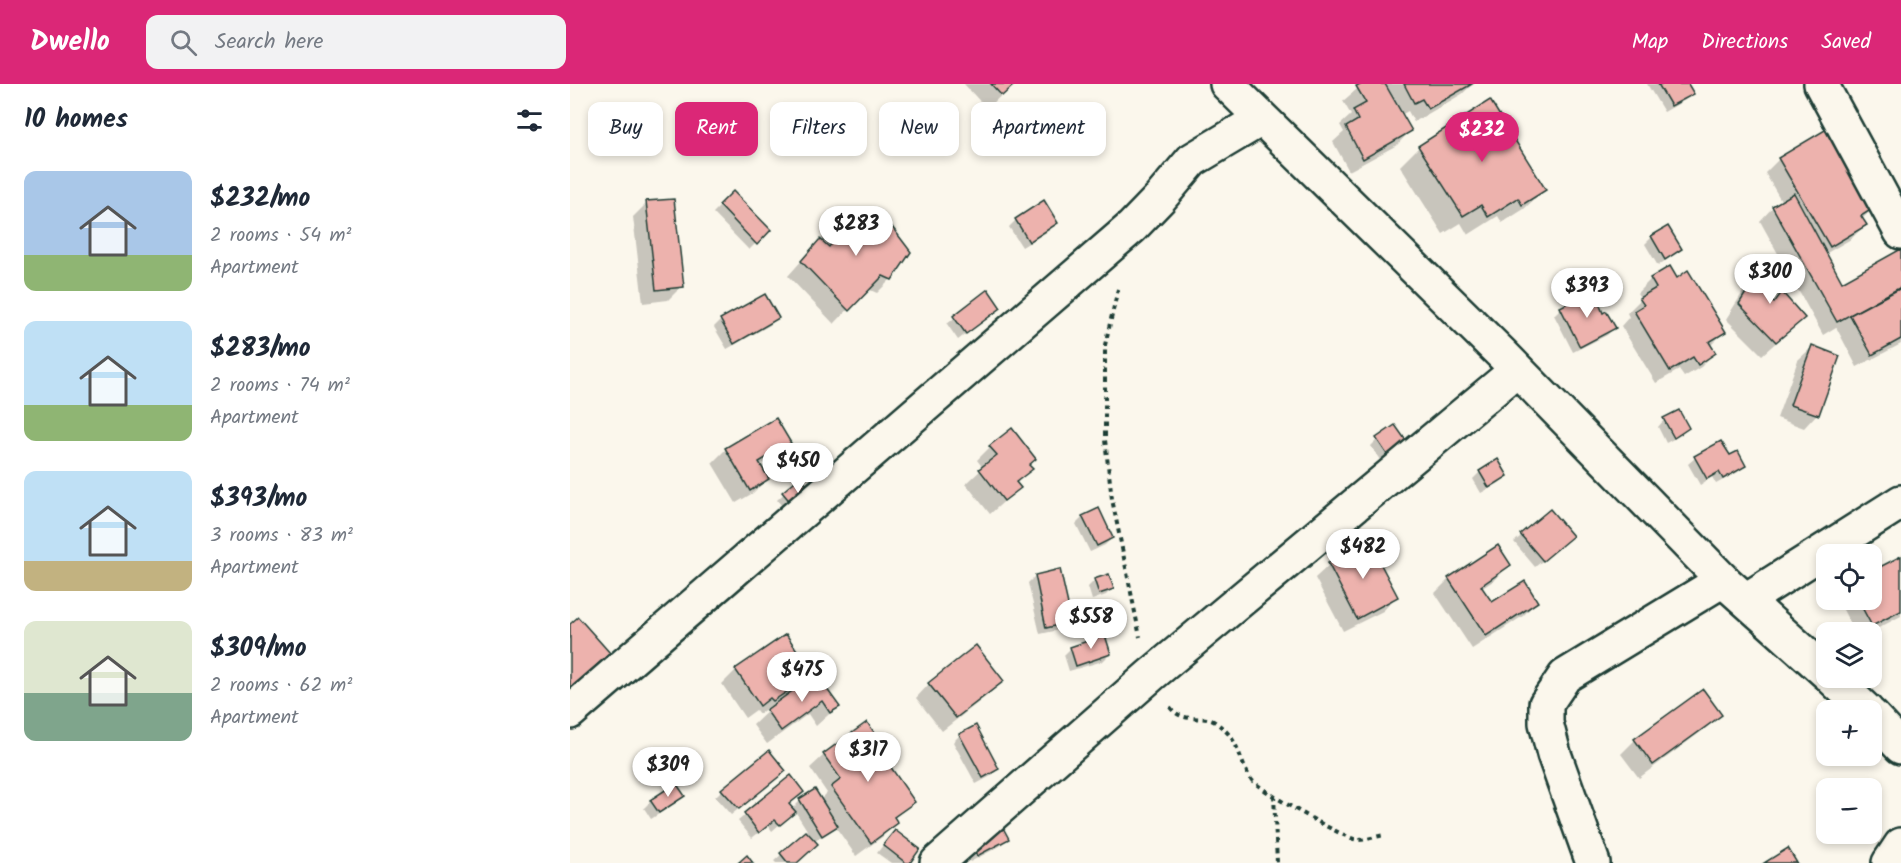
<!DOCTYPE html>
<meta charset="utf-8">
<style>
:root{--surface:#fff;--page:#f2f2f3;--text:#1f2937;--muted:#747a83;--accent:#db2777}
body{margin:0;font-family:Kalam,sans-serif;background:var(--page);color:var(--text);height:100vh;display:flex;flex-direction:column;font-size:22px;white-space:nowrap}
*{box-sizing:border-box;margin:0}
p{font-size:20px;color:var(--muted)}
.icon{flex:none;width:33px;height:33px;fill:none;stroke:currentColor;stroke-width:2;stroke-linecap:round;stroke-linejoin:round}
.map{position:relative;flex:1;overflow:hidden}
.side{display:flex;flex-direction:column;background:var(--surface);width:570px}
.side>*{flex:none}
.banner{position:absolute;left:18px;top:18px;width:570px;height:54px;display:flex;gap:12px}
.controls{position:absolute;left:1246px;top:460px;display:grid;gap:12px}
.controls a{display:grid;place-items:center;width:66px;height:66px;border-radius:12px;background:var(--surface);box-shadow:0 3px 9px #0003;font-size:30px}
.price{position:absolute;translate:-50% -51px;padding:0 14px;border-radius:21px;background:#fff;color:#222;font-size:20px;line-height:39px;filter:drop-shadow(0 2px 3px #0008)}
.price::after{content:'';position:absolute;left:50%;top:36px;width:18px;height:14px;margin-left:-9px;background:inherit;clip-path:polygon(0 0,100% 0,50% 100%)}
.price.on{background:var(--accent);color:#fff}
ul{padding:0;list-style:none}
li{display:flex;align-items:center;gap:18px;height:150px;padding:0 24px}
li span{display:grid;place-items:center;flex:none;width:168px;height:120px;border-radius:12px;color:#555}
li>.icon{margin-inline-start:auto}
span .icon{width:72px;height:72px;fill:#fffc;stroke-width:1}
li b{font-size:26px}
h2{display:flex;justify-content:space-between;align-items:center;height:72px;padding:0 24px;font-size:26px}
.chip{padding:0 21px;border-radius:12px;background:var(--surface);box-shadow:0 3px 9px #0003;font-size:21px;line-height:54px}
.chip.on{background:var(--accent);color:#fff}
header{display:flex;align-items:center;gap:36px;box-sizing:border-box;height:84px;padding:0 30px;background:var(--accent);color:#fff}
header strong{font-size:28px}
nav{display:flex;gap:33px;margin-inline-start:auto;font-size:21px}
.search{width:420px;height:54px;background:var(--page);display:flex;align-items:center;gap:15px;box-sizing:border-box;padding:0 21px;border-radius:12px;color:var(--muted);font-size:22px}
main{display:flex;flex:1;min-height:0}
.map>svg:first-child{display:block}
.shadow{fill:#0003}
.building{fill:#edb2ad;stroke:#1f3d34;stroke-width:1.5}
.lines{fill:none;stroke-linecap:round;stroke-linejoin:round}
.street-casing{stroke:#1f3d34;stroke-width:38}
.path{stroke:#1f3d34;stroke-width:4;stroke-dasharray:4.5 4.5;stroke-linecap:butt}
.street{stroke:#fbf7ec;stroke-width:33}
</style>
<header>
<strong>Dwello</strong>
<div class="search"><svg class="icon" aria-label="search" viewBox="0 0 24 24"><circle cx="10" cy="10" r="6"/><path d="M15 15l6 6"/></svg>Search here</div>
<nav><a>Map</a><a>Directions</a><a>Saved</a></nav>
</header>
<main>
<section class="side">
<h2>10 homes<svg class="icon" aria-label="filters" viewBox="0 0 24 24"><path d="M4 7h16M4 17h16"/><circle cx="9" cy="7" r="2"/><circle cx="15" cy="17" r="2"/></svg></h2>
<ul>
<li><span style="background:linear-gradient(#a9c7e8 70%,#8fb573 0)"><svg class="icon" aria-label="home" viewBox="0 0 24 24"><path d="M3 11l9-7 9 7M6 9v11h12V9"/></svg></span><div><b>$232/mo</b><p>2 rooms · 54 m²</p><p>Apartment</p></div></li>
<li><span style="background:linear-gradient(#bfe0f5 70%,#8fb573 0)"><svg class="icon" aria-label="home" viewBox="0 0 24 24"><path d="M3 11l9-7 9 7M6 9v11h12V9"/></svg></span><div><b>$283/mo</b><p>2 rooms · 74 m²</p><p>Apartment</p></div></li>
<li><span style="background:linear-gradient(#bfe0f5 75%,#c2b280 0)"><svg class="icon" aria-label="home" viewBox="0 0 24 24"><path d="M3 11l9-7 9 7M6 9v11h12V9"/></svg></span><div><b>$393/mo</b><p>3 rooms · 83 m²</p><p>Apartment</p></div></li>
<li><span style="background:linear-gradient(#dfe7d0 60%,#7fa58c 0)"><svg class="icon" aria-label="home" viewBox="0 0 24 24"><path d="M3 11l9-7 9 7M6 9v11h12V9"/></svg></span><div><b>$309/mo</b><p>2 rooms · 62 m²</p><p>Apartment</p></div></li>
</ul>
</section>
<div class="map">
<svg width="1331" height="779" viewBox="0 0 1331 779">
<rect width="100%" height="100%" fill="#fbf7ec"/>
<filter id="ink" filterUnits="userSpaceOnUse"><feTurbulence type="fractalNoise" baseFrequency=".0167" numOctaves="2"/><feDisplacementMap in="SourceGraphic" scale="12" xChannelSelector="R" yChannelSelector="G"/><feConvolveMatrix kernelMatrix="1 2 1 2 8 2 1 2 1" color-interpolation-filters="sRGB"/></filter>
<g filter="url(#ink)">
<g class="shadow">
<path d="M 394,0 L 443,0 L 417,25 Z"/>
<path d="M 793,0 L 903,0 L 892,10 L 844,38 L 838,27 L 831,31 L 840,47 L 827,61 L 779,87 L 763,58 L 774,48 L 770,41 L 781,31 L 773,17 Z"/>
<path d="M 1077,0 L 1116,0 L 1122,9 L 1115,16 L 1094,28 Z"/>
<path d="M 849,63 L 974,106 L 954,125 L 932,139 L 928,132 L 898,151 L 891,139 L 873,150 L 830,82 Z"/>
<path d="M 1209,75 L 1305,122 L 1291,136 L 1295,141 L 1281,155 L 1255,170 L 1272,200 L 1331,167 L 1331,260 L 1287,283 L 1266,243 L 1253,251 L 1190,137 L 1203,123 L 1212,118 L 1195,89 Z"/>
<path d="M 163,109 L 199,146 L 179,166 L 143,129 Z"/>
<path d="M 77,119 L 112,202 L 98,216 L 73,219 L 63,133 Z"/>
<path d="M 274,129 L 321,195 L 307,209 L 298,205 L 264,240 L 218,192 Z"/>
<path d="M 446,136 L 486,139 L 480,146 L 452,163 L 439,143 Z"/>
<path d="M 1082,153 L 1110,165 L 1088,182 L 1075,160 Z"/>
<path d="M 1196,178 L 1196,211 L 1203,220 L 1212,211 L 1219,247 L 1192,271 L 1156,235 L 1183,192 Z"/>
<path d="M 1081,195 L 1154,248 L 1140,262 L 1144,269 L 1131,283 L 1114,293 L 1109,286 L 1086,299 L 1051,242 L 1059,233 L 1057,229 L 1071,215 L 1067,209 Z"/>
<path d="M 417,208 L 429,224 L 388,256 L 377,240 Z"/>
<path d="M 194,212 L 207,234 L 200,241 L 157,265 L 144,243 L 150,237 Z"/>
<path d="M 1026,223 L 1044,244 L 1037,251 L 1003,268 L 984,231 L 991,224 Z"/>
<path d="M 1242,263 L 1247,330 L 1234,344 L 1207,334 L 1228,276 Z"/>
<path d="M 1094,336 L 1118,344 L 1111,351 L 1096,359 L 1088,343 Z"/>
<path d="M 807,356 L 840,365 L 815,384 L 801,362 Z"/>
<path d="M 219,359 L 205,372 L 189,382 L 197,395 L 183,409 L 166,419 L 142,379 L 156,365 Z"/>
<path d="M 420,363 L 458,381 L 461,385 L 446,400 L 449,404 L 420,430 L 396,400 L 413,384 L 407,376 Z"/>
<path d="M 1159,373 L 1174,381 L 1168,388 L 1146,400 L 1142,393 L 1130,401 L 1118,380 L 1125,374 Z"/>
<path d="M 910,388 L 936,392 L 929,399 L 911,409 L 903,395 Z"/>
<path d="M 230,395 L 220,432 L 207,416 Z"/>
<path d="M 980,427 L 994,459 L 965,483 L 944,458 Z"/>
<path d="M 513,433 L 542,454 L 535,461 L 520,468 L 506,440 Z"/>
<path d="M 928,463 L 939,481 L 926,495 L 911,505 L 921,520 L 966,518 L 953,532 L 902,565 L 865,509 L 879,495 Z"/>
<path d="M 1331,474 L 1331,532 L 1299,549 L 1285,549 L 1268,516 L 1302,516 L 1302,489 Z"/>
<path d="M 759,481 L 826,513 L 813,527 L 773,547 L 745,494 Z"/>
<path d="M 465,492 L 501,538 L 494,545 L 470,550 L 458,499 Z"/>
<path d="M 525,496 L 543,504 L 536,511 L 522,516 L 518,503 Z"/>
<path d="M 216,552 L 241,589 L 229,602 L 268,622 L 246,642 L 238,630 L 197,660 L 183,641 L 201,624 L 200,622 L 189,630 L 186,626 L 175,634 L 152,600 L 165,587 Z"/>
<path d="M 501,564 L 540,570 L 533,577 L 499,587 L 494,571 Z"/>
<path d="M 432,597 L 419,610 L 372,647 L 346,614 L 359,600 Z"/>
<path d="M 1150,631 L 1136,644 L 1069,694 L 1051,670 L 1065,656 Z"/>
<path d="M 390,651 L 428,685 L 421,692 L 406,700 L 383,658 Z"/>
<path d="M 309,670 L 343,718 L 323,735 L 326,739 L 312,753 L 286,772 L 265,742 L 244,758 L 226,779 L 206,779 L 204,777 L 236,749 L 242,754 L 225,727 L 202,747 L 198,741 L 182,754 L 168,737 L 221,693 L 218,721 L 222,725 L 230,717 L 250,716 L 257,709 L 240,684 L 254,671 Z"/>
<path d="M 207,693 L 161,731 L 145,713 L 152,706 Z"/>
<path d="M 113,712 L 106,719 L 81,735 L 74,724 L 81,717 Z"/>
<path d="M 318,755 L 338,779 L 321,779 L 307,769 Z"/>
<path d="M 437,755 L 430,762 L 400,778 L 393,765 Z"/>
</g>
<g class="building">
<path d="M 421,0 L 445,0 L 432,12 Z"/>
<path d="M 790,0 L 815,0 L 842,47 L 793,75 L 776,43 L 788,36 L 783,26 L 796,19 L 786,2 Z"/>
<path d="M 834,0 L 902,0 L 858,25 L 852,15 L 844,19 Z"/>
<path d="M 1088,0 L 1118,0 L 1124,10 L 1101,22 Z"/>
<path d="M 920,16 L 976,106 L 952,121 L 948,114 L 918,133 L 911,121 L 893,132 L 848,62 Z"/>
<path d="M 1260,43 L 1307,122 L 1291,132 L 1297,141 L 1260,163 L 1208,74 Z"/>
<path d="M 163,107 L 201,146 L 187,161 L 149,121 Z"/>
<path d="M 1224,109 L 1272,198 L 1331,165 L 1331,203 L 1267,238 L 1202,122 Z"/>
<path d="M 104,115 L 114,203 L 86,206 L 76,117 Z"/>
<path d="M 474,116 L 488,139 L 459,158 L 445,135 Z"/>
<path d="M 273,127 L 322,143 L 341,168 L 322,196 L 313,192 L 279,227 L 231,177 L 250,155 L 259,163 L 265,155 L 256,148 Z"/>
<path d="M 1098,142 L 1112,165 L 1095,176 L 1081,152 Z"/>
<path d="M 1196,176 L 1211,198 L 1198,211 L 1204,219 L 1212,208 L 1235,234 L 1206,258 L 1169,220 Z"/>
<path d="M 1100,182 L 1107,194 L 1118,186 L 1156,248 L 1139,258 L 1146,269 L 1128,281 L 1123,273 L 1100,287 L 1064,227 L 1074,221 L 1069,214 L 1086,204 L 1080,194 Z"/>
<path d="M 1331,204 L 1331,255 L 1302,271 L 1280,231 Z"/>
<path d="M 418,205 L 431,224 L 396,250 L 383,232 Z"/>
<path d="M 1019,208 L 1026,221 L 1029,219 L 1033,229 L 1036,227 L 1046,244 L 1010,263 L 990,223 Z"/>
<path d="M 195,210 L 209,234 L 164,260 L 150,235 Z"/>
<path d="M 1242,261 L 1270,272 L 1249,331 L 1220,321 Z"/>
<path d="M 1109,326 L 1119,344 L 1104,354 L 1093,334 Z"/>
<path d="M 206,334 L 221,359 L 189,378 L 199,395 L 180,407 L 155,364 Z"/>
<path d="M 825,341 L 842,365 L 822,378 L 806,354 Z"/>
<path d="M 442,344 L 466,375 L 459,381 L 463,385 L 446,398 L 451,404 L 434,417 L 409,385 L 427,371 L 419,362 Z"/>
<path d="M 1151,357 L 1160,371 L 1168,367 L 1176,382 L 1153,395 L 1149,388 L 1137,395 L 1124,372 Z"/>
<path d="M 928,375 L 938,392 L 919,404 L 909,387 Z"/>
<path d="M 230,393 L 245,411 L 227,426 L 212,408 Z"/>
<path d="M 529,424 L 543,454 L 527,462 L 512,432 Z"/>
<path d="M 980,425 L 1003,452 L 973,477 L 950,450 Z"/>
<path d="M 799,458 L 828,513 L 787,535 L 758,479 Z"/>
<path d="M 928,461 L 941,481 L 911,502 L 922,518 L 955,497 L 968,518 L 916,552 L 878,494 Z"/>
<path d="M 1331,472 L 1331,527 L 1302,542 L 1288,516 L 1302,516 L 1302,487 Z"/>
<path d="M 490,485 L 502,538 L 476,544 L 465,491 Z"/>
<path d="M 539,490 L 544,505 L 529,510 L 524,495 Z"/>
<path d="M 8,533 L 40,569 L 0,606 L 0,540 Z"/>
<path d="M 216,550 L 243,590 L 203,617 L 200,614 L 190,622 L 165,585 Z"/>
<path d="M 535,551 L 541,570 L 506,582 L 500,563 Z"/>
<path d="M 406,561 L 434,597 L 386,634 L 358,599 Z"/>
<path d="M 246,590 L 270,623 L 260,629 L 252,617 L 211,647 L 196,626 Z"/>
<path d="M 1133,605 L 1152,631 L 1083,681 L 1064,655 Z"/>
<path d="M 297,638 L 316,665 L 311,669 L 345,718 L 324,733 L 328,739 L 301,759 L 261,703 L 271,695 L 253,670 Z"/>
<path d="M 406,641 L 429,685 L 413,694 L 389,650 Z"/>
<path d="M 199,666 L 216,687 L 169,725 L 151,705 Z"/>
<path d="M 221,691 L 234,708 L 219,720 L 226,728 L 210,741 L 205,736 L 189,749 L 174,729 Z"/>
<path d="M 106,699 L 115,712 L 89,729 L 80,716 Z"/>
<path d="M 245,705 L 268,742 L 252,752 L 229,715 Z"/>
<path d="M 431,740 L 439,755 L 407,772 L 399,757 Z"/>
<path d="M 325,746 L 350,765 L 340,779 L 336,779 L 313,761 Z"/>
<path d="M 236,747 L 248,760 L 227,779 L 218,779 L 210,769 Z"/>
<path d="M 1218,764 L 1227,779 L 1194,779 Z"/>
<path d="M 177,771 L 183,779 L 168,779 Z"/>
</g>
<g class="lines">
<g class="street-casing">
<g id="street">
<path d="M 657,0 L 933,271 L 1153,496 L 1257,589"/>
<path d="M 1251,0 L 1331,148"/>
<path d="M 1176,516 L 1331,418"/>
<path d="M 1262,594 L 1297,627"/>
<path d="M 0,628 L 562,143 L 590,114 L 622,76 L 691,35"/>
<path d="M 1302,632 L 1331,663"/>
<path d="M 367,779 L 581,591 L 947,286"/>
<path d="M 1023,779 L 984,670 L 976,639 L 976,620 L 995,592 L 1153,496"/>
<path d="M 1319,779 L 1331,761"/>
</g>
</g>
<g class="path">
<path d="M 548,205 L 535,261 L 535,356 L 542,415 L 570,553"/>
<path d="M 600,623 C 613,641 634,630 645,638 C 672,657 666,672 681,695 C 687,705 777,756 788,756 C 797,756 807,752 815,751"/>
<path d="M 704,711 L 707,779"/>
</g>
<use href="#street" class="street"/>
</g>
</g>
</svg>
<div class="controls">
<a><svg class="icon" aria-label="locate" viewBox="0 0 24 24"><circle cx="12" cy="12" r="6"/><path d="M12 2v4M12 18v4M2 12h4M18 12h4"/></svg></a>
<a><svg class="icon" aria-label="layers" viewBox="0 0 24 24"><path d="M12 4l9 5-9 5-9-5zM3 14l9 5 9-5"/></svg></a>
<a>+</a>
<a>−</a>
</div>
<b class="price on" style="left:912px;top:79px">$232</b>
<b class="price" style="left:286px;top:173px">$283</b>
<b class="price" style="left:1200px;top:221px">$300</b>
<b class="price" style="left:1017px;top:235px">$393</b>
<b class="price" style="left:228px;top:410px">$450</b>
<b class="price" style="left:793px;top:496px">$482</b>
<b class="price" style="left:521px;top:566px">$558</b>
<b class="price" style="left:232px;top:619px">$475</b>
<b class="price" style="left:298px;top:699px">$317</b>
<b class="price" style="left:98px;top:714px">$309</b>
<div class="banner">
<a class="chip">Buy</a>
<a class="chip on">Rent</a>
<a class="chip">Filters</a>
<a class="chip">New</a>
<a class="chip">Apartment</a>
</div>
</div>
</main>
